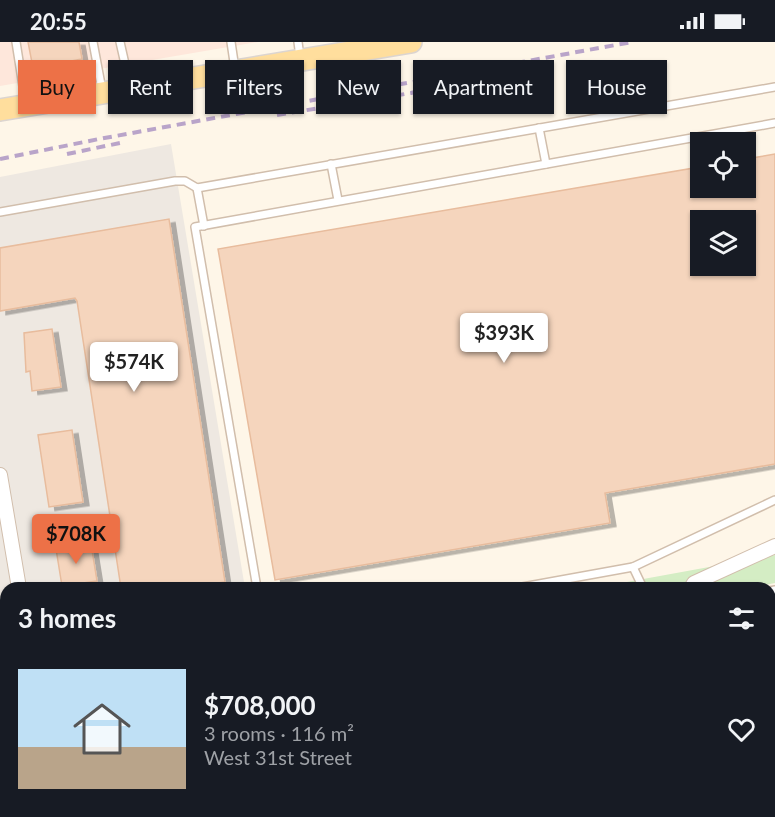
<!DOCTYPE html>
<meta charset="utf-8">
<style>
:root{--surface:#171b24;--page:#242831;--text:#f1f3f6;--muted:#9ea1a6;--line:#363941;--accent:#ed7147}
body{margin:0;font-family:Lato,sans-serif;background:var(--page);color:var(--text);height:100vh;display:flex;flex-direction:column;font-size:22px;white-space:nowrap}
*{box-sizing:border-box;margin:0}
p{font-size:20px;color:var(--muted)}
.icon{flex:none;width:33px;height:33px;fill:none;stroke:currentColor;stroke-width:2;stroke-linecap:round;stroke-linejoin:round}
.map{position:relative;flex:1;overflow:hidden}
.drawer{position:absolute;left:0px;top:540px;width:776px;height:236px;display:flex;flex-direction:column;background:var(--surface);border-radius:18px 18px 0 0;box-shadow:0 2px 4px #0004}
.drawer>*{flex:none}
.hud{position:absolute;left:18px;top:18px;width:740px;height:54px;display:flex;gap:12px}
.buttons{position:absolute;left:690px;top:90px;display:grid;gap:12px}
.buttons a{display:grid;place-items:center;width:66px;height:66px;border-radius:0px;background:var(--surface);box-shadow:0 2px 4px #0004;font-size:30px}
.price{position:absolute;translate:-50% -51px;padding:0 14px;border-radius:6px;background:#fff;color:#222;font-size:20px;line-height:39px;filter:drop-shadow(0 2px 3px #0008)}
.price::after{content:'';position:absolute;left:50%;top:36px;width:18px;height:14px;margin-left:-9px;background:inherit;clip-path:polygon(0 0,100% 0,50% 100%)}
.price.selected{background:var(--accent);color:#111}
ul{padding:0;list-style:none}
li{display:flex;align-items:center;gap:18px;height:150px;padding:0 18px}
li+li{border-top:2px solid var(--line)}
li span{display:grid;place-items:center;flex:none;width:168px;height:120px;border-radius:0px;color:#555}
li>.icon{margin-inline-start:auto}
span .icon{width:72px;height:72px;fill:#fffc;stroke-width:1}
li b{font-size:26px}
h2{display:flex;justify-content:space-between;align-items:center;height:72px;padding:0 18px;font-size:26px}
.pill{padding:0 21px;border-radius:0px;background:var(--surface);box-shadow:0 2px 4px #0004;font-size:21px;line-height:54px}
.pill.selected{background:var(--accent);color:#111}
.status{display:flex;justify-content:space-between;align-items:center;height:42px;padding:0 30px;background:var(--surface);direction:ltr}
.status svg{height:16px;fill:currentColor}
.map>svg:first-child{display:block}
.commercial{fill:#fee7db}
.industrial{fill:#eee8e1}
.green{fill:#d4edc4}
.building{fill:#f5d5bd;stroke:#e8bc9d;stroke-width:1.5;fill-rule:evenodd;filter:url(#shadow)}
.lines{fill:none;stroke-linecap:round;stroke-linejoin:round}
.service-casing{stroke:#d1beac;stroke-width:10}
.minor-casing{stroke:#d1beac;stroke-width:16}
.primary-casing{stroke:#dcd5d0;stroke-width:24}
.service{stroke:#fff;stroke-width:7}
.minor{stroke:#fff;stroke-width:14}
.primary{stroke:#ffde9d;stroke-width:21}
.rail{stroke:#b9a4c9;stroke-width:4;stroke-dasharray:9 6;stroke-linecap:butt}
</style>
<div class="status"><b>20:55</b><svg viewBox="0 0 49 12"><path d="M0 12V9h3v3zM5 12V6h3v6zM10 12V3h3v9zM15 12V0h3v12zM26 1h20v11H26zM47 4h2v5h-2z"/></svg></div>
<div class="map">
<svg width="775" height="775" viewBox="0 0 775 775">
<defs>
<filter id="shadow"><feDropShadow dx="6" dy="3.5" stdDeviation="0" flood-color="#0004"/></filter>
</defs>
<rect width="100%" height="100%" fill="#fef6e8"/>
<path class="commercial" d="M 0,0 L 258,0 L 0,44 Z"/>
<path class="industrial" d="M 171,102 L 245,546 L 6,546 L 6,770 L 461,770 L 461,775 L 0,775 L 0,135 Z"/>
<g class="green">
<path d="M 775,513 L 775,541 L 750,546 L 594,546 Z"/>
<path d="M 775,570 L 775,775 L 600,775 L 599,770 L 770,770 L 770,571 Z"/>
</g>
<g class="building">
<path d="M 28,0 L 79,0 L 82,17 L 33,26 Z"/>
<path d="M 775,112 L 775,422 L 605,451 L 610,481 L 275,538 L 218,207 L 700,125 L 700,146 L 746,146 L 746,117 ZM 700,178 L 746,178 L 746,224 L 700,224 Z"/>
<path d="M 169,177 L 225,540 L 180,546 L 121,546 L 77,259 L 75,256 L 0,269 L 0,206 Z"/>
<path d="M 52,287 L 61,345 L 32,349 L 30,329 L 26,330 L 24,291 Z"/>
<path d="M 72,388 L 83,460 L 49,465 L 38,393 Z"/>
<path d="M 91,502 L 97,539 L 62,544 L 56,507 Z"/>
</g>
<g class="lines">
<g class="service-casing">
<g id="service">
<path d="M 16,0 L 26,63"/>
<path d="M 93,0 L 102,48"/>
<path d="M 120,0 L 130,44"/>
<path d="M 231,0 L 235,27"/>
<path d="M 298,0 L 300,15"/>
<path d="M 539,86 L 546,122"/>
<path d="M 331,122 L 338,158"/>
<path d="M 197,146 L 204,184"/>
<path d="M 0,170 L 175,139 L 185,139 L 197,146 L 775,45"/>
<path d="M 633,525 L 643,546"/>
<path d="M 257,546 L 195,185 L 775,81"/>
<path d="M 517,546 L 633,525 L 775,458"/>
<path d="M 770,549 L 775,548"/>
<path d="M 375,770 L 376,775"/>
<path d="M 489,770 L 490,775"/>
</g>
</g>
<g class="minor-casing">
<g id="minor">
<path d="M 0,433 L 19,546"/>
<path d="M 691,546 L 694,541 L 775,504"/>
<path d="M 52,770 L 53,775"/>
<path d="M 448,775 L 479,770"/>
</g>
</g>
<g class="primary-casing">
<path id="primary" d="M 0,68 L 411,0"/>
</g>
<use href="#service" class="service"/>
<use href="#minor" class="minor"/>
<use href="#primary" class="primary"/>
<g class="rail">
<path d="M 277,73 L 411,51 L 462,38"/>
<path d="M 67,112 L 120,101"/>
<path d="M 0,117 L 99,97 L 632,0"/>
</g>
</g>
</svg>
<div class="buttons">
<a><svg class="icon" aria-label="locate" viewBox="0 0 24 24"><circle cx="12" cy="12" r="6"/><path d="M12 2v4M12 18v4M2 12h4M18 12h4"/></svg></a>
<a><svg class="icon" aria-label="layers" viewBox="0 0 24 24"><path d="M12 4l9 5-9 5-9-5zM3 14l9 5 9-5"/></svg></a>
</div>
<b class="price" style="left:504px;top:322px">$393K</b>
<b class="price" style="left:134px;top:351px">$574K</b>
<b class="price selected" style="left:76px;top:523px">$708K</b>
<div class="hud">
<a class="pill selected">Buy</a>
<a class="pill">Rent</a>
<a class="pill">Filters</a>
<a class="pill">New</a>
<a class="pill">Apartment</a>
<a class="pill">House</a>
</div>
<section class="drawer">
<h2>3 homes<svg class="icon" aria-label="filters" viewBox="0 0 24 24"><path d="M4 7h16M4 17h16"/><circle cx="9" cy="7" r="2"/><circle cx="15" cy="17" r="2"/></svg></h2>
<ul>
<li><span style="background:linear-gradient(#bfe0f5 65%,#b9a48a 0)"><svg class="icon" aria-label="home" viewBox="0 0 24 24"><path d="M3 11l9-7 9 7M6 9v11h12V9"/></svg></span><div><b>$708,000</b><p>3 rooms · 116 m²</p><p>West 31st Street</p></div><svg class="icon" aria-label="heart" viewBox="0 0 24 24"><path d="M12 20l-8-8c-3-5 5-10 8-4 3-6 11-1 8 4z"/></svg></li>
</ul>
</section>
</div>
